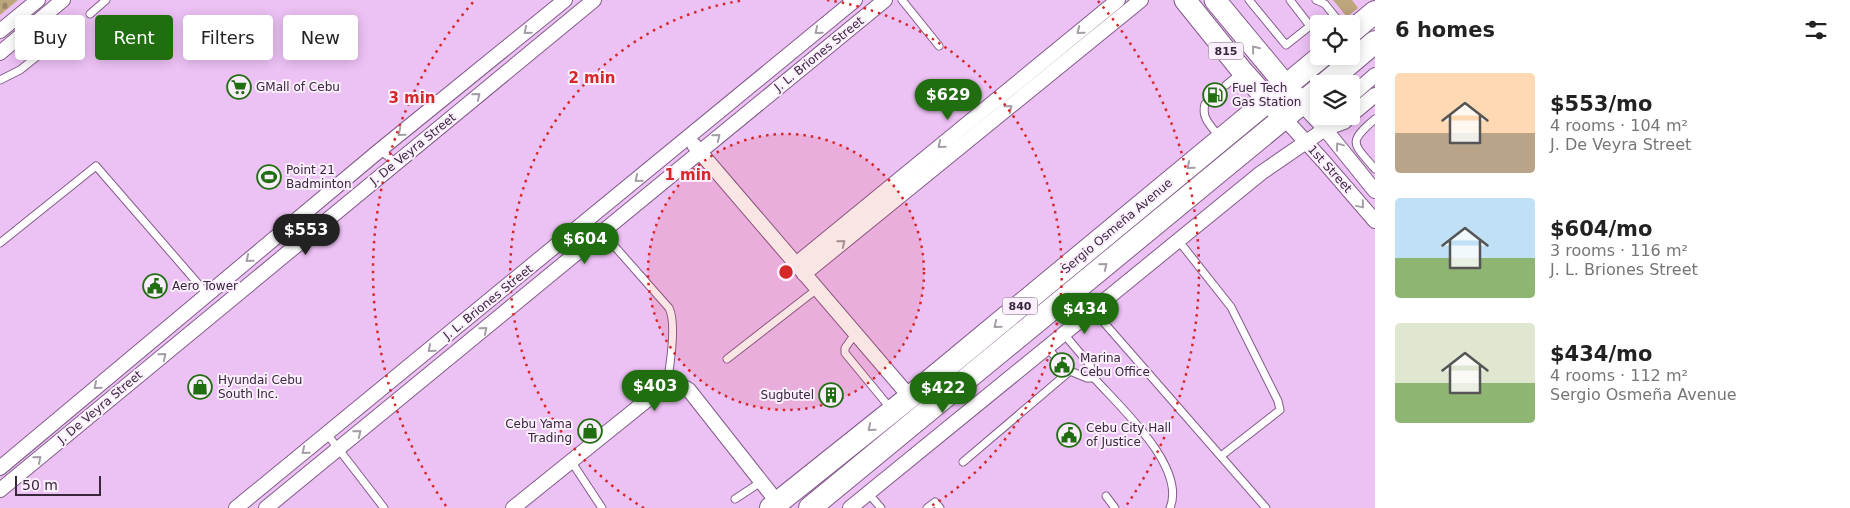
<!DOCTYPE html>
<meta charset="utf-8">
<style>
:root{--surface:#fff;--page:#f2f2f2;--text:#222;--muted:#767676;--accent:#216e11}
body{margin:0;font-family:"DejaVu Sans",sans-serif;background:var(--page);color:var(--text);height:100vh;display:flex;flex-direction:column;font-size:19px;white-space:nowrap}
*{box-sizing:border-box;margin:0}
p{font-size:16px;color:var(--muted)}
.icon{flex:none;width:28px;height:28px;fill:none;stroke:currentColor;stroke-width:2;stroke-linecap:round;stroke-linejoin:round}
.map{position:relative;flex:1;overflow:hidden}
.details{display:flex;flex-direction:column;background:var(--surface);width:475px}
.details>*{flex:none}
.hud{position:absolute;left:15px;top:15px;width:475px;height:45px;display:flex;gap:10px}
.tools{position:absolute;left:1310px;top:15px;display:grid;gap:10px}
.tools a{display:grid;place-items:center;width:50px;height:50px;border-radius:5px;background:var(--surface);box-shadow:0 2px 12px #0003;font-size:25px}
.scale{position:absolute;left:15px;bottom:12px;width:86px;box-sizing:border-box;padding-left:5px;border:2px solid #38273b;border-top:0;font-size:14px;line-height:18px;white-space:nowrap;color:#38273b;-webkit-text-stroke:4px #fbeefd;paint-order:stroke}
.price{position:absolute;translate:-50% -42px;padding:0 11px;border-radius:18px;background:var(--accent);color:#fff;font-size:16px;line-height:32px;filter:drop-shadow(0 1px 2px #0008)}
.price::after{content:'';position:absolute;left:50%;top:30px;width:15px;height:11px;margin-left:-8px;background:inherit;clip-path:polygon(0 0,100% 0,50% 100%)}
.price.on{background:#222;color:#fff}
ul{padding:0;list-style:none}
li{display:flex;align-items:center;gap:15px;height:125px;padding:0 20px}
li span{display:grid;place-items:center;flex:none;width:140px;height:100px;border-radius:5px;color:#555}
li>.icon{margin-inline-start:auto}
span .icon{width:60px;height:60px;fill:#fffc;stroke-width:1}
li b{font-size:21px}
h2{display:flex;justify-content:space-between;align-items:center;height:60px;padding:0 20px;font-size:21px}
.chip{padding:0 18px;border-radius:5px;background:var(--surface);box-shadow:0 2px 12px #0003;font-size:18px;line-height:45px}
.chip.on{background:var(--accent);color:#fff}
main{display:flex;flex:1;min-height:0}
.map>svg:first-child{display:block}
.grass{fill:#bda57c}
.cemetery{fill:url(#cemetery-stones)}
.lines{fill:none;stroke-linecap:round;stroke-linejoin:round}
.service-casing{stroke:#835c8a;stroke-width:9}
.minor-casing{stroke:#835c8a;stroke-width:16}
.primary-casing{stroke:#835c8a;stroke-width:23}
.trunk-casing{stroke:#835c8a;stroke-width:24}
.service{stroke:#fff;stroke-width:7}
.minor{stroke:#fff;stroke-width:14}
.primary{stroke:#fff;stroke-width:21}
.trunk{stroke:#fff;stroke-width:22}
.oneway{stroke:#a59ea7}
.ring{fill:none;stroke:#d62828;stroke-width:2.5;stroke-dasharray:2.5 5}
.labels{text-anchor:middle;dominant-baseline:central;stroke-width:4;stroke-linejoin:round;paint-order:stroke}
.shield{fill:#fbeefd;stroke:#726375;stroke-width:1}
.shield-label{font-size:11px;font-weight:bold;fill:#38273b}
.street-label{font-size:12px;fill:#38273b;stroke:#fbeefd}
.poi-label{font-size:12px;fill:#38273b;stroke:#fbeefd;text-anchor:start}
.centre{fill:#d62828;stroke:#fbeefd;stroke-width:2.5}
.ring-label{font-size:15px;text-anchor:middle;font-weight:bold;fill:#d62828;stroke:#fbeefd;stroke-width:4;stroke-linejoin:round;paint-order:stroke}
</style>
<main>
<div class="map">
<svg width="1375" height="508" viewBox="0 0 1375 508">
<defs>
<pattern id="cemetery-stones" width="16" height="16" patternUnits="userSpaceOnUse" patternTransform="scale(1.25)"><rect width="16" height="16" fill="#bda57c"/><path d="M2 7V4a2 2 0 0 1 4 0v3zM10 15v-3a2 2 0 0 1 4 0v3z" fill="#9b8667"/></pattern>
</defs>
<rect width="100%" height="100%" fill="#ecc1f4"/>
<path class="grass" d="M 1333,0 L 1352,0 L 1358,8 L 1347,17 Z"/>
<path class="cemetery" d="M 0,0 L 18,0 L 0,15 Z"/>
<g class="lines">
<g class="service-casing">
<g id="service">
<path d="M 902,0 L 939,46"/>
<path d="M 1249,0 L 1286,45 L 1310,26 L 1290,0"/>
<path d="M 1316,0 L 1325,4 L 1341,24"/>
<path d="M 90,14 L 106,0"/>
<path d="M 0,80 L 20,70 L 64,35"/>
<path d="M 1226,85 L 1241,73"/>
<path d="M 1205,104 C 1201,118 1211,126 1219,136"/>
<path d="M 1375,119 C 1347,143 1353,143 1375,169"/>
<path d="M 380,150 L 396,163"/>
<path d="M 602,232 L 669,308 C 677,323 670,366 667,384"/>
<path d="M 1178,240 L 1231,307 L 1278,401 L 1280,410 L 1221,456"/>
<path d="M 0,243 L 96,166 L 207,294"/>
<path d="M 1093,310 L 1266,508"/>
<path d="M 855,334 L 845,348 L 845,353 L 891,409"/>
<path d="M 1064,334 L 1090,365 L 1094,378 C 1119,406 1187,467 1170,508"/>
<path d="M 727,359 L 817,289"/>
<path d="M 1070,371 L 1087,378 L 1094,378"/>
<path d="M 327,434 L 384,508"/>
<path d="M 571,461 L 602,508"/>
<path d="M 963,462 L 1070,371 L 1062,365 L 1047,347"/>
<path d="M 868,493 L 881,508"/>
<path d="M 1106,496 L 1115,508"/>
<path d="M 735,499 L 761,482"/>
<path d="M 927,508 L 935,502 L 940,508"/>
</g>
</g>
<g class="minor-casing">
<g id="minor">
<path d="M 0,31 L 38,0"/>
<path d="M 0,53 L 63,0"/>
<path d="M 1351,96 L 1375,75"/>
<path d="M 1301,104 L 1325,129 L 1375,191"/>
<path d="M 1351,115 L 1375,95"/>
<path d="M 1284,118 L 1325,163 L 1375,221"/>
<path d="M 694,145 L 910,397"/>
<path d="M 796,264 L 1118,0"/>
<path d="M 804,274 L 1141,0"/>
<path d="M 0,468 L 380,150 L 565,0"/>
<path d="M 0,490 L 594,0"/>
<path d="M 236,508 L 855,0"/>
<path d="M 266,508 L 885,0"/>
<path d="M 513,508 L 667,384 C 676,383 681,385 689,390 L 778,503"/>
<path d="M 850,508 L 1261,173 L 1325,129 L 1344,122 L 1350,116"/>
</g>
</g>
<g class="primary-casing">
<g id="primary">
<path d="M 1185,0 L 1243,72 L 1284,118"/>
<path d="M 1215,0 L 1298,100"/>
</g>
</g>
<g class="trunk-casing">
<g id="trunk">
<path d="M 1351,32 L 1375,12"/>
<path d="M 1325,84 L 1375,42"/>
<path d="M 771,508 L 910,397 L 1322,56"/>
<path d="M 810,508 L 1319,89"/>
</g>
</g>
<use href="#service" class="service"/>
<use href="#minor" class="minor"/>
<use href="#primary" class="primary"/>
<use href="#trunk" class="trunk"/>
</g>
<defs><path id="oneway-chevron" d="M-2-3.5L2.5 0L-2 3.5" fill="none" stroke-width="1.6" stroke-linecap="round" stroke-linejoin="round" transform="scale(1.25)"/></defs>
<g class="oneway">
<use href="#oneway-chevron" transform="translate(527 31) rotate(141)"/>
<use href="#oneway-chevron" transform="translate(818 31) rotate(140)"/>
<use href="#oneway-chevron" transform="translate(1080 31) rotate(141)"/>
<use href="#oneway-chevron" transform="translate(1255 49) rotate(-129)"/>
<use href="#oneway-chevron" transform="translate(477 96) rotate(-39)"/>
<use href="#oneway-chevron" transform="translate(1009 108) rotate(-39)"/>
<use href="#oneway-chevron" transform="translate(401 133) rotate(141)"/>
<use href="#oneway-chevron" transform="translate(717 137) rotate(-39)"/>
<use href="#oneway-chevron" transform="translate(941 145) rotate(141)"/>
<use href="#oneway-chevron" transform="translate(1339 146) rotate(-127)"/>
<use href="#oneway-chevron" transform="translate(1190 166) rotate(140)"/>
<use href="#oneway-chevron" transform="translate(638 179) rotate(140)"/>
<use href="#oneway-chevron" transform="translate(1361 205) rotate(50)"/>
<use href="#oneway-chevron" transform="translate(842 243) rotate(-39)"/>
<use href="#oneway-chevron" transform="translate(249 259) rotate(140)"/>
<use href="#oneway-chevron" transform="translate(1104 266) rotate(-39)"/>
<use href="#oneway-chevron" transform="translate(997 325) rotate(140)"/>
<use href="#oneway-chevron" transform="translate(484 330) rotate(-39)"/>
<use href="#oneway-chevron" transform="translate(431 349) rotate(141)"/>
<use href="#oneway-chevron" transform="translate(163 356) rotate(-40)"/>
<use href="#oneway-chevron" transform="translate(97 386) rotate(140)"/>
<use href="#oneway-chevron" transform="translate(871 428) rotate(141)"/>
<use href="#oneway-chevron" transform="translate(358 433) rotate(-39)"/>
<use href="#oneway-chevron" transform="translate(305 451) rotate(141)"/>
<use href="#oneway-chevron" transform="translate(38 459) rotate(-40)"/>
</g>
<circle cx="786" cy="272" r="138" fill="#d62828" fill-opacity=".12"/>
<g class="ring">
<circle cx="786" cy="272" r="138"/>
<path d="M644 508A275 275 0 0 1 745 0M827 0A275 275 0 0 1 928 508"/>
<path d="M446 506A413 413 0 0 1 474 1M1098 1A413 413 0 0 1 1126 506"/>
</g>
<defs>
<g id="supermarket-ring" transform="scale(1.25)"><circle r="9.5" fill="#fbeefd" stroke="#216e11" stroke-width="1.5"/><path d="M-6-5.5h2.5l.6 2H6L4.5 2H-2.5L-4.4-4H-6ZM-1.5 3.2a1.3 1.3 0 1 0 .1 0ZM3 3.2a1.3 1.3 0 1 0 .1 0Z" fill="#216e11"/></g>
<g id="fuel-ring" transform="scale(1.25)"><circle r="9.5" fill="#fbeefd" stroke="#216e11" stroke-width="1.5"/><path d="M-5.5-6h7V0h2V4h1.3V-2.5L3-4.5l.8-.8L6-3V5H2.5V1h-1V6h-7ZM-4.2-4.7v3.2H.2V-4.7Z" fill="#216e11"/></g>
<g id="stadium-ring" transform="scale(1.25)"><circle r="9.5" fill="#fbeefd" stroke="#216e11" stroke-width="1.5"/><path d="M0-5a6.5 5 0 1 0 0 10a6.5 5 0 1 0 0-10ZM-3.5-1.8h7v3.6h-7Z" fill="#216e11"/></g>
<g id="civic-ring" transform="scale(1.25)"><circle r="9.5" fill="#fbeefd" stroke="#216e11" stroke-width="1.5"/><path d="M-.6-6.5H3V-4.5H.6V-3L4-1V1h2V6H-6V1h2V-1L-.6-3ZM-1.2 2.5V6h2.4V2.5Z" fill="#216e11"/></g>
<g id="shop-ring" transform="scale(1.25)"><circle r="9.5" fill="#fbeefd" stroke="#216e11" stroke-width="1.5"/><path d="M-5-2.5h2.3a2.7 3.5 0 0 1 5.4 0H5L5.5 6h-11ZM-1.5-2.5h3a1.5 2.3 0 0 0-3 0Z" fill="#216e11"/></g>
<g id="building-ring" transform="scale(1.25)"><circle r="9.5" fill="#fbeefd" stroke="#216e11" stroke-width="1.5"/><path d="M-4-6H4V6H1V3H-1V6H-4ZM-2.5-4.3h1.7v1.8h-1.7ZM.8-4.3h1.7v1.8H.8ZM-2.5-1h1.7V.8h-1.7ZM.8-1h1.7V.8H.8Z" fill="#216e11"/></g>
</defs>
<g fill-rule="evenodd">
<use href="#supermarket-ring" x="239" y="87"/>
<use href="#fuel-ring" x="1215" y="95"/>
<use href="#stadium-ring" x="269" y="177"/>
<use href="#civic-ring" x="155" y="286"/>
<use href="#civic-ring" x="1062" y="365"/>
<use href="#shop-ring" x="200" y="387"/>
<use href="#building-ring" x="831" y="395"/>
<use href="#shop-ring" x="590" y="431"/>
<use href="#civic-ring" x="1069" y="435"/>
</g>
<g class="labels">
<g class="shield">
<rect x="1208.5" y="42.5" width="35" height="17" rx="4"/>
<rect x="1002.5" y="297.5" width="35" height="17" rx="4"/>
</g>
<g class="shield-label">
<text x="1226" y="51">815</text>
<text x="1020" y="306">840</text>
</g>
<g class="street-label">
<text transform="translate(819 54) rotate(-39)">J. L. Briones Street</text>
<text transform="translate(413 149) rotate(-39)">J. De Veyra Street</text>
<text transform="translate(1330 169) rotate(48)">1st Street</text>
<text transform="translate(1117 226) rotate(-40)">Sergio Osmeña Avenue</text>
<text transform="translate(488 302) rotate(-39)">J. L. Briones Street</text>
<text transform="translate(100 407) rotate(-40)">J. De Veyra Street</text>
</g>
<g class="poi-label">
<text x="256" y="87">GMall of Cebu</text>
<text x="1232" y="88">Fuel Tech<tspan x="1232" dy="14">Gas Station</tspan></text>
<text x="286" y="170">Point 21<tspan x="286" dy="14">Badminton</tspan></text>
<text x="172" y="286">Aero Tower</text>
<text x="1080" y="358">Marina<tspan x="1080" dy="14">Cebu Office</tspan></text>
<text x="218" y="380">Hyundai Cebu<tspan x="218" dy="14">South Inc.</tspan></text>
<text x="814" y="395" text-anchor="end">Sugbutel</text>
<text x="572" y="424" text-anchor="end">Cebu Yama<tspan x="572" dy="14">Trading</tspan></text>
<text x="1086" y="428">Cebu City Hall<tspan x="1086" dy="14">of Justice</tspan></text>
</g>
</g>
<circle cx="786" cy="272" r="8" class="centre"/>
<g class="ring-label">
<text x="592" y="83">2 min</text>
<text x="412" y="103">3 min</text>
<text x="688" y="180">1 min</text>
</g>
</svg>
<div class="tools">
<a><svg class="icon" aria-label="locate" viewBox="0 0 24 24"><circle cx="12" cy="12" r="6"/><path d="M12 2v4M12 18v4M2 12h4M18 12h4"/></svg></a>
<a><svg class="icon" aria-label="layers" viewBox="0 0 24 24"><path d="M12 4l9 5-9 5-9-5zM3 14l9 5 9-5"/></svg></a>
</div>
<div class="scale">50 m</div>
<b class="price" style="left:948px;top:121px">$629</b>
<b class="price on" style="left:306px;top:256px">$553</b>
<b class="price" style="left:585px;top:265px">$604</b>
<b class="price" style="left:1085px;top:335px">$434</b>
<b class="price" style="left:655px;top:412px">$403</b>
<b class="price" style="left:943px;top:414px">$422</b>
<div class="hud">
<a class="chip">Buy</a>
<a class="chip on">Rent</a>
<a class="chip">Filters</a>
<a class="chip">New</a>
</div>
</div>
<section class="details">
<h2>6 homes<svg class="icon" aria-label="filters" viewBox="0 0 24 24"><path d="M4 7h16M4 17h16"/><circle cx="9" cy="7" r="2"/><circle cx="15" cy="17" r="2"/></svg></h2>
<ul>
<li><span style="background:linear-gradient(#ffd9b3 60%,#b9a48a 0)"><svg class="icon" aria-label="home" viewBox="0 0 24 24"><path d="M3 11l9-7 9 7M6 9v11h12V9"/></svg></span><div><b>$553/mo</b><p>4 rooms · 104 m²</p><p>J. De Veyra Street</p></div></li>
<li><span style="background:linear-gradient(#bfe0f5 60%,#8fb573 0)"><svg class="icon" aria-label="home" viewBox="0 0 24 24"><path d="M3 11l9-7 9 7M6 9v11h12V9"/></svg></span><div><b>$604/mo</b><p>3 rooms · 116 m²</p><p>J. L. Briones Street</p></div></li>
<li><span style="background:linear-gradient(#dfe7d0 60%,#8fb573 0)"><svg class="icon" aria-label="home" viewBox="0 0 24 24"><path d="M3 11l9-7 9 7M6 9v11h12V9"/></svg></span><div><b>$434/mo</b><p>4 rooms · 112 m²</p><p>Sergio Osmeña Avenue</p></div></li>
</ul>
</section>
</main>
